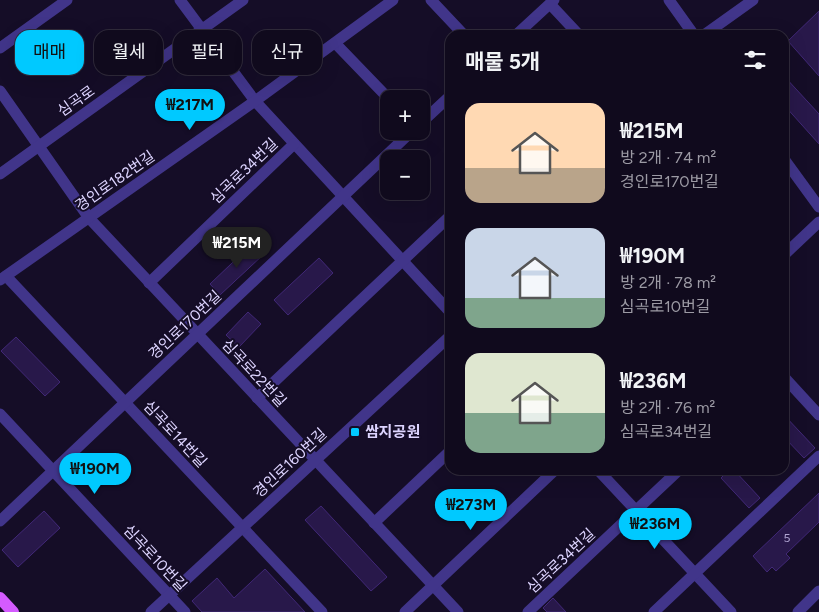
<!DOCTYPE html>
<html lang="ko">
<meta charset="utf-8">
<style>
:root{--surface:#100a1d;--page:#191326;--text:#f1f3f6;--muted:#9c9aa4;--line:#302b3b;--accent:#00c9ff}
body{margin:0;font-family:Figtree,"Noto Sans KR",sans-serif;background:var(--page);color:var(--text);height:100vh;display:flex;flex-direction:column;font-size:19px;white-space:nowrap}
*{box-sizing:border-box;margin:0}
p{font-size:16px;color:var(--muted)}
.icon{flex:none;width:28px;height:28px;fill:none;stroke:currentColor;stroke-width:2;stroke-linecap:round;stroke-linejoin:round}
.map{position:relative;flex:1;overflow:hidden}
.sheet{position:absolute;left:445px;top:30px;width:344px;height:445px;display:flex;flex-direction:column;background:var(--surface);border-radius:15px;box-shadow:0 5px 20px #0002,0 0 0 1px var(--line)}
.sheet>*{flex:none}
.banner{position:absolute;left:15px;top:30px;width:355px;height:45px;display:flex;gap:10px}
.tools{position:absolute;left:380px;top:90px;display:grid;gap:10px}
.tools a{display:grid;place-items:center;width:50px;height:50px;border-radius:10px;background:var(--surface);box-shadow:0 5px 20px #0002,0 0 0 1px var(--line);font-size:25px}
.price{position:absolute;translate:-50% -42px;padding:0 11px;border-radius:18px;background:var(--accent);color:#111;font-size:16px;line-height:32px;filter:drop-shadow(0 1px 2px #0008)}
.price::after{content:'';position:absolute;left:50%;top:30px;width:15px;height:11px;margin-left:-8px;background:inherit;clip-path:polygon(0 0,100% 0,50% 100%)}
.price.current{background:#222;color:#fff}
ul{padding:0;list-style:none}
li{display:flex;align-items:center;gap:15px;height:125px;padding:0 20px}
li span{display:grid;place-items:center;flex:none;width:140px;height:100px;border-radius:15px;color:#555}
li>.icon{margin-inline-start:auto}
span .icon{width:60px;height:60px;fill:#fffc;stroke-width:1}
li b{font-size:21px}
h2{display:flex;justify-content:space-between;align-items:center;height:60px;padding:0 20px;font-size:21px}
.pill{padding:0 18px;border-radius:15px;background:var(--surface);box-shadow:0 5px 20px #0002,0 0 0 1px var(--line);font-size:18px;line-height:45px}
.pill.current{background:var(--accent);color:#111}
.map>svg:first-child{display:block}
.building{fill:#28184a;stroke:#412877}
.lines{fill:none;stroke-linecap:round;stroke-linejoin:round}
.minor{stroke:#41358a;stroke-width:11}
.major{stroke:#d45bff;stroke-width:12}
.poi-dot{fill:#00c9ff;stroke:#150d27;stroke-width:2}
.labels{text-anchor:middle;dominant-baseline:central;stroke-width:4;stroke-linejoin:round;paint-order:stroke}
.number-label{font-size:12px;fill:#b0a5d2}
.street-label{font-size:15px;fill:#ddd4ff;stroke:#150d27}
.poi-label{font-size:15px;font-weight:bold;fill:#ddd4ff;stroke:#150d27;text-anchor:start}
</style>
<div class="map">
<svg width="819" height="612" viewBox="0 0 819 612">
<rect width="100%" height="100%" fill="#150d27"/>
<g class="building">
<path d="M 819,11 L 819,76 L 788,41 Z"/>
<path d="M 784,76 L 819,114 L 819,144 L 784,105 Z"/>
<path d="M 253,243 L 264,254 L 220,295 L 210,284 Z"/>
<path d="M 319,258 L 333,273 L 288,315 L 274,300 Z"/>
<path d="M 248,312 L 261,324 L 239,347 L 226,335 Z"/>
<path d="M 16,337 L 60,382 L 45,396 L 1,351 Z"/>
<path d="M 784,415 L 815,448 L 804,458 L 784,437 Z"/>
<path d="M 729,470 L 734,470 L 760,498 L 749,508 L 721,478 Z"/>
<path d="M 819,493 L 819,522 L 786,554 L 790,558 L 776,571 L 772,567 L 767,572 L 753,556 Z"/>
<path d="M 321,506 L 387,577 L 371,591 L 305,520 Z"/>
<path d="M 44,511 L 60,528 L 18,567 L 2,550 Z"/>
<path d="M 265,569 L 305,612 L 202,612 L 192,601 L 217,578 L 234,598 Z"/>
<path d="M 553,598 L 566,612 L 547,612 L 543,608 Z"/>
</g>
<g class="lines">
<g class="minor">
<path d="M 180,0 L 255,101 L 450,312"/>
<path d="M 431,0 L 464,35"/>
<path d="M 669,0 L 694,35"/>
<path d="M 550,4 L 579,35"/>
<path d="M 516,35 L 554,0"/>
<path d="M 704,35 L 753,0"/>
<path d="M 335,43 L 389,99"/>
<path d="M 0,48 L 67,0"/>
<path d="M 0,91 L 89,218 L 458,612"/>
<path d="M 421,123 L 450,96"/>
<path d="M 784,159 L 819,207"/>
<path d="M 0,174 L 243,0"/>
<path d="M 784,255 L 819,222"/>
<path d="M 6,276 L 322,612"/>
<path d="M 0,280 L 255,101 L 393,0"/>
<path d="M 149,283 L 294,144"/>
<path d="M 784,377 L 819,415"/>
<path d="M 257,398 L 450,216"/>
<path d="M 0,414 L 185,612"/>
<path d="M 598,470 L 731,612"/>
<path d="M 0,521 L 412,131"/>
<path d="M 374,523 L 450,451"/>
<path d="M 151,612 L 450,336"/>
<path d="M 405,612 L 555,470"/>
<path d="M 528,612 L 679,470"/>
<path d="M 654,612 L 819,456"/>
<path d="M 798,612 L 819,591"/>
</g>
<path class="major" d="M 0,598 L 13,612"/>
</g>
<rect class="poi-dot" x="350" y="427" width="10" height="10" rx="2.5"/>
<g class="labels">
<g class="number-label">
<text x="787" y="538">5</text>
</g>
<g class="street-label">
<text transform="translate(76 101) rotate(-35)">심곡로</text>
<text transform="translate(244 171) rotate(-44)">심곡로34번길</text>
<text transform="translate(115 181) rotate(-35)">경인로182번길</text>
<text transform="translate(185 325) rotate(-43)">경인로170번길</text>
<text transform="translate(254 373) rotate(47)">심곡로22번길</text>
<text transform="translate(175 434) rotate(47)">심곡로14번길</text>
<text transform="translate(290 463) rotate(-43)">경인로160번길</text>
<text transform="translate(155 558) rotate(47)">심곡로10번길</text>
<text transform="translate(561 561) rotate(-43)">심곡로34번길</text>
</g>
<g class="poi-label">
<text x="365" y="432">쌈지공원</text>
</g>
</g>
</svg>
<div class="tools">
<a>+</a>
<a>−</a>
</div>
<b class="price" style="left:190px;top:131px">₩217M</b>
<b class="price current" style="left:237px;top:269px">₩215M</b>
<b class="price" style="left:95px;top:495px">₩190M</b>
<b class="price" style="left:471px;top:531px">₩273M</b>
<b class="price" style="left:655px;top:550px">₩236M</b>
<div class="banner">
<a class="pill current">매매</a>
<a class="pill">월세</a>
<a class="pill">필터</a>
<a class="pill">신규</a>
</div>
<section class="sheet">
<h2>매물 5개<svg class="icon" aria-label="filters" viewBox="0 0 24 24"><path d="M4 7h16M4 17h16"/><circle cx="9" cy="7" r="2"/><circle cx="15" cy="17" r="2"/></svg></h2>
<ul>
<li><span style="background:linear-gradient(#ffd9b3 65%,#b9a48a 0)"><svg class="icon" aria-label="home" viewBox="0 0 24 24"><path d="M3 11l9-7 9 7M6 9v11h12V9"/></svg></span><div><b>₩215M</b><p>방 2개 · 74 m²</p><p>경인로170번길</p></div></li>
<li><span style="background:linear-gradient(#c9d6e8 70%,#7fa58c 0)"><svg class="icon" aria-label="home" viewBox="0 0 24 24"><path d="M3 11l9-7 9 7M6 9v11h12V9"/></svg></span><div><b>₩190M</b><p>방 2개 · 78 m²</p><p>심곡로10번길</p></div></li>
<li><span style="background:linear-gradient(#dfe7d0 60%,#7fa58c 0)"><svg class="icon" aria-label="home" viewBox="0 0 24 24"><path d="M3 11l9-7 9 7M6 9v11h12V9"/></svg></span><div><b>₩236M</b><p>방 2개 · 76 m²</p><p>심곡로34번길</p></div></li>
</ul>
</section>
</div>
